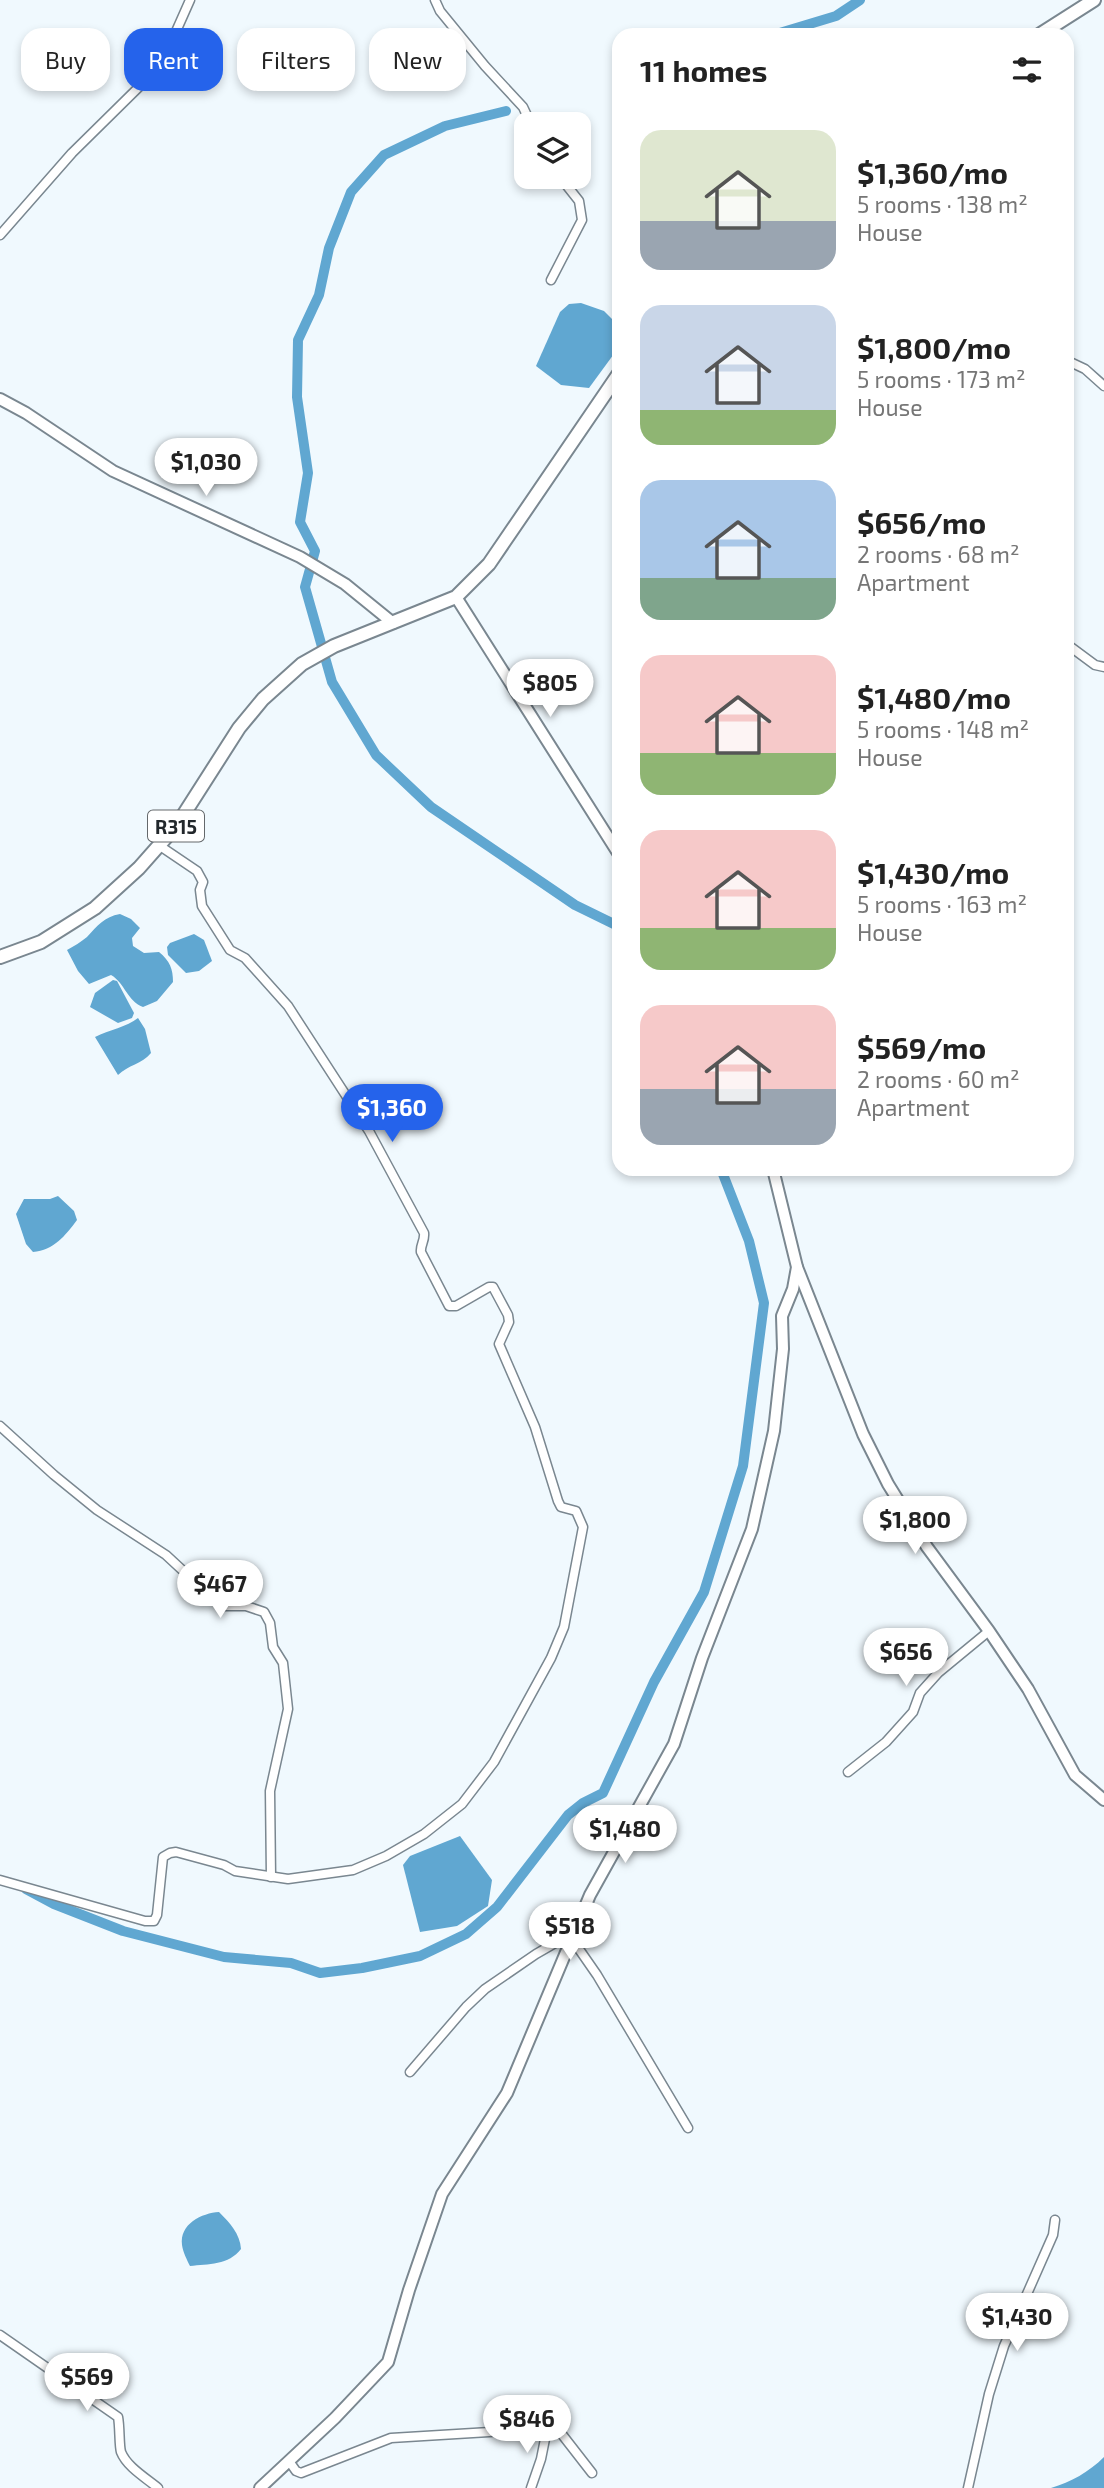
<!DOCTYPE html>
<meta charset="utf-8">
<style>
:root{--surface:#fff;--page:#f2f2f2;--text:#222;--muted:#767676;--accent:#2563eb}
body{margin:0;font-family:"Exo 2",sans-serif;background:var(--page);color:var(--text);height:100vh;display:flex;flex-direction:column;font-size:26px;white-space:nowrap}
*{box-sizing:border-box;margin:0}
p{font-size:23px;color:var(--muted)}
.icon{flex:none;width:38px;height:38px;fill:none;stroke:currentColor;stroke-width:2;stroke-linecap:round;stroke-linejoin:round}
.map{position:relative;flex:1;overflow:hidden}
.sheet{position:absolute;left:612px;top:28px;width:462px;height:1148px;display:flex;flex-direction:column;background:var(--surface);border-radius:21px;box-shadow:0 4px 10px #0003}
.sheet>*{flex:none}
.hud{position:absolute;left:21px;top:28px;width:486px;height:63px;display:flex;gap:14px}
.controls{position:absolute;left:514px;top:112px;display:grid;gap:14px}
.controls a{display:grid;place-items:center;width:77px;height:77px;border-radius:14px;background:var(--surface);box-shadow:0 4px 10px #0003;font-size:35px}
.price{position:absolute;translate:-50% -60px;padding:0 16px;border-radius:24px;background:#fff;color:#222;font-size:23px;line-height:46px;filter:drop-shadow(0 2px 4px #0008)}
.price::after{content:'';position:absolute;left:50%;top:42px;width:21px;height:16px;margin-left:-10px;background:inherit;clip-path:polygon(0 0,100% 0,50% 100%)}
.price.current{background:var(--accent);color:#fff}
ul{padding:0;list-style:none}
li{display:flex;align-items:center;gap:21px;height:175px;padding:0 28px}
li span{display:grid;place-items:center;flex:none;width:196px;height:140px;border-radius:21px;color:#555}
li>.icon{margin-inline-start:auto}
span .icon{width:84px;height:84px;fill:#fffc;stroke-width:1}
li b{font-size:30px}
h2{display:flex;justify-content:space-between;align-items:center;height:84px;padding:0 28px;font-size:30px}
.tag{padding:0 24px;border-radius:21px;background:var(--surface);box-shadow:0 4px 10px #0003;font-size:24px;line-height:63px}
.tag.current{background:var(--accent);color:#fff}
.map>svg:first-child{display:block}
.water{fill:#60a7d1}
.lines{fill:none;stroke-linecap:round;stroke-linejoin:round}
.canal{stroke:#60a7d1;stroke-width:10}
.street-casing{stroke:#7a8790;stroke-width:11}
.secondary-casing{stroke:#7a8790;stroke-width:14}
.primary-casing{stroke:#7a8790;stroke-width:16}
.street{stroke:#fff;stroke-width:8}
.secondary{stroke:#fff;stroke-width:10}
.primary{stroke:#fff;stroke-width:12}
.labels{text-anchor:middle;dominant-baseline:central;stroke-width:5;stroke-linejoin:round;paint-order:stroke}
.shield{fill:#fff;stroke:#64686b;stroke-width:2}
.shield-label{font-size:19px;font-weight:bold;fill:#22272b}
</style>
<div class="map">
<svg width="1104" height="2488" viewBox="0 0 1104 2488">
<rect width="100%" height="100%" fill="#f0f9fe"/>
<g class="water">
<path d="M 581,303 L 604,311 L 619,326 L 619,347 L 589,388 L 561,385 L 536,366 L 560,312 L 569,304 Z"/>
<path d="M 120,914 L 131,919 L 140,928 L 132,938 L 133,946 L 144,953 L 159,952 C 170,961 173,969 173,982 L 157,1001 L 143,1007 C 127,1001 125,983 111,975 L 89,984 L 78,971 L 67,950 C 74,946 81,942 87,937 C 98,925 104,917 120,914 Z"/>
<path d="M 194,934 L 204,940 L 212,961 L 199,971 L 186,973 L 168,955 L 167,947 L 170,943 Z"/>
<path d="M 113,980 L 117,981 L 134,1013 L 132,1018 L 118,1023 L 90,1007 L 95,993 Z"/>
<path d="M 138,1018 L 145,1029 L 151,1053 C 142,1064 128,1065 118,1075 L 95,1037 C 109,1030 127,1027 138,1018 Z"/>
<path d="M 58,1196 L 74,1211 L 77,1220 C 65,1236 54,1250 33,1252 L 26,1244 L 16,1214 L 24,1199 L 50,1199 Z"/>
<path d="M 460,1836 L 492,1880 L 488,1906 L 457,1926 L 420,1932 L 403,1865 L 410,1856 Z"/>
<path d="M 219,2212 C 230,2223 240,2234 241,2249 C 229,2265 208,2264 190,2266 C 187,2260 183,2252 182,2245 C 179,2224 202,2213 219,2212 Z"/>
<path d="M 1104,2457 L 1104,2488 L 1051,2488 C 1071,2482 1089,2472 1104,2457 Z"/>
</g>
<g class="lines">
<g class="canal">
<path d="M 773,35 L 836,16 L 860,0"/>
<path d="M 506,111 L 445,126 L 384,155 L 351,192 L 329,248 L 319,295 L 298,340 L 297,397 L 308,473 L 300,522 L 315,551 L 305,587 L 332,682 L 376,755 L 431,807 L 575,905 L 620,927"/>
<path d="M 26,1889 L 54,1904 L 123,1931 L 224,1957 L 291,1963 L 320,1973 L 362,1968 L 420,1956 L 466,1934 L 497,1907 L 568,1815 L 583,1803 L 603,1793 L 654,1682 L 704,1592 L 743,1466 L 764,1303 L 749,1241 L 721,1169"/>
</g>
<g class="street-casing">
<g id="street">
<path d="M 435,0 L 440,11 L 485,66 L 523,107 L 531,124"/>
<path d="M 0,235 L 72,153 L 142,84 L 166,54 L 190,0"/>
<path d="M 551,280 L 582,220 L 579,201 L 560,177"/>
<path d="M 1068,361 L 1085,369 L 1104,386"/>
<path d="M 1068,645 L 1095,665 L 1104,667"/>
<path d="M 0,1426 L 54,1475 L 97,1510 L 166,1555 L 221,1606 L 246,1606 L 264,1612 L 270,1623 L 273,1647 L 283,1663 L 288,1709 L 270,1791 L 271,1877"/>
<path d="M 848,1772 L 886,1742 L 913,1712 L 920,1693 L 938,1673 L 989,1631"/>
<path d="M 0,1880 L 145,1921 L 154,1921 L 157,1915 L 163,1857 L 170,1853 L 176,1852 L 224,1865 L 235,1871 L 288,1879 L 353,1870 L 386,1856 L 424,1834 L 462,1804 L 494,1762 L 551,1658 L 564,1627 L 583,1527 L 576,1511 L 561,1507 L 558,1501 L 535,1427 L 499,1344 L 509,1322 L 508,1315 L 493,1287 L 489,1287 L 456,1306 L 449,1306 L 421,1252 C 420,1245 425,1241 424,1233 L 369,1131 L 288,1006 L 245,958 L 230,950 L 202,906 L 200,890 L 203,882 L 197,871 L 160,846"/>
<path d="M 410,2072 L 466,2007 L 485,1989 L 536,1954 L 562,1939 L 572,1939 L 597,1975 L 688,2128"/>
<path d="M 0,2335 L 118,2417 C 120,2427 119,2445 121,2452 C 127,2467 146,2478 158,2488"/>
<path d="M 289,2461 L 296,2471 L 301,2473 L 391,2438 L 557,2428 L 592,2473"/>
<path d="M 531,2488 L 541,2459 L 547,2429"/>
<path d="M 968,2488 L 989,2394 L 1004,2346 L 1053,2235 L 1055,2220"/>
</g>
</g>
<g class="secondary-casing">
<g id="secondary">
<path d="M 0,399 L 26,413 L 113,471 L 300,557 L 345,584 L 393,623"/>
<path d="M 456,597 L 620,856"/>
<path d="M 797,1267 L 863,1434 L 888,1484 L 927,1547 L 989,1631 L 1028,1689 L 1075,1775 L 1104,1800"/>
<path d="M 260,2488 L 335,2418 L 388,2362 L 409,2290 L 442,2194 L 507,2093 L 590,1895 L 674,1744 L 702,1658 L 752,1529 L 774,1431 L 783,1349 L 782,1316 L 793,1289 L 797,1267 L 773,1169"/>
</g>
</g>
<g class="primary-casing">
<g id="primary">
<path d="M 1039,35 L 1094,0"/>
<path d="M 0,957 L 41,942 L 95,908 L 139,868 L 177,825 L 239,728 L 263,699 L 302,664 L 334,646 L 456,597 L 489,564 L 620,372"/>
</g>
</g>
<use href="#street" class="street"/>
<use href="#secondary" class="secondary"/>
<use href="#primary" class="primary"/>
</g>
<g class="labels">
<rect class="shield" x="148" y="810.5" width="56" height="31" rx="5"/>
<g class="shield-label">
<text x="176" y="826">R315</text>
</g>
</g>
</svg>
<div class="controls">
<a><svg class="icon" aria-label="layers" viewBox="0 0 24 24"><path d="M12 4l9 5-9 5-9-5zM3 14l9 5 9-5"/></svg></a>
</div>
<b class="price" style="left:206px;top:498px">$1,030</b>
<b class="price" style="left:550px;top:719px">$805</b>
<b class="price current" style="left:392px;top:1144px">$1,360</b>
<b class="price" style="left:915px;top:1556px">$1,800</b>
<b class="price" style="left:220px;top:1620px">$467</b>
<b class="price" style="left:906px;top:1688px">$656</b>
<b class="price" style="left:625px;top:1865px">$1,480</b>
<b class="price" style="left:570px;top:1962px">$518</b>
<b class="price" style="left:1017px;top:2353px">$1,430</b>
<b class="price" style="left:87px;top:2413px">$569</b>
<b class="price" style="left:527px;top:2455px">$846</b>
<div class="hud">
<a class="tag">Buy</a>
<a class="tag current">Rent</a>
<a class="tag">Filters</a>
<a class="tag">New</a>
</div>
<section class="sheet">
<h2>11 homes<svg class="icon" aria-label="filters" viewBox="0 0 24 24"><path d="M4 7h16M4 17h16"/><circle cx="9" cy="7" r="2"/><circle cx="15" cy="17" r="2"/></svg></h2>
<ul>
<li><span style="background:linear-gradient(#dfe7d0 65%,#9aa5b1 0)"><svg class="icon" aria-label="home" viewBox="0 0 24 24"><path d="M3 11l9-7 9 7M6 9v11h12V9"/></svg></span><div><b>$1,360/mo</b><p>5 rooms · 138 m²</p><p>House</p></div></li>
<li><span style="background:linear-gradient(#c9d6e8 75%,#8fb573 0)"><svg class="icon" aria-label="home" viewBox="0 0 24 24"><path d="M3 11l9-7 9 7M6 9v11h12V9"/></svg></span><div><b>$1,800/mo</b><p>5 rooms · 173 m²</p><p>House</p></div></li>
<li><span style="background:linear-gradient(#a9c7e8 70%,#7fa58c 0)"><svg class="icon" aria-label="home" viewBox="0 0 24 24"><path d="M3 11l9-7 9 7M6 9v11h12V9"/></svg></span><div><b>$656/mo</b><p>2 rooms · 68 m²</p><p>Apartment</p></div></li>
<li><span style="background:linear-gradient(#f6c9c9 70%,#8fb573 0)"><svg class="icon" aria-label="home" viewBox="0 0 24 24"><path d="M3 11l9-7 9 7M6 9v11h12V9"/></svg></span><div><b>$1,480/mo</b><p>5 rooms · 148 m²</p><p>House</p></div></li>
<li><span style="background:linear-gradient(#f6c9c9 70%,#8fb573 0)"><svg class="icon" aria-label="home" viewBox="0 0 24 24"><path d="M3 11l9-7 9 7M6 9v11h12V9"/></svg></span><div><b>$1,430/mo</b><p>5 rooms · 163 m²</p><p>House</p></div></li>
<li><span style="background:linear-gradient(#f6c9c9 60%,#9aa5b1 0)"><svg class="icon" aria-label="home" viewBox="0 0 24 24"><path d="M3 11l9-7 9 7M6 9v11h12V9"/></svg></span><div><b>$569/mo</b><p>2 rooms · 60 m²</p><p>Apartment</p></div></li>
</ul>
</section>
</div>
